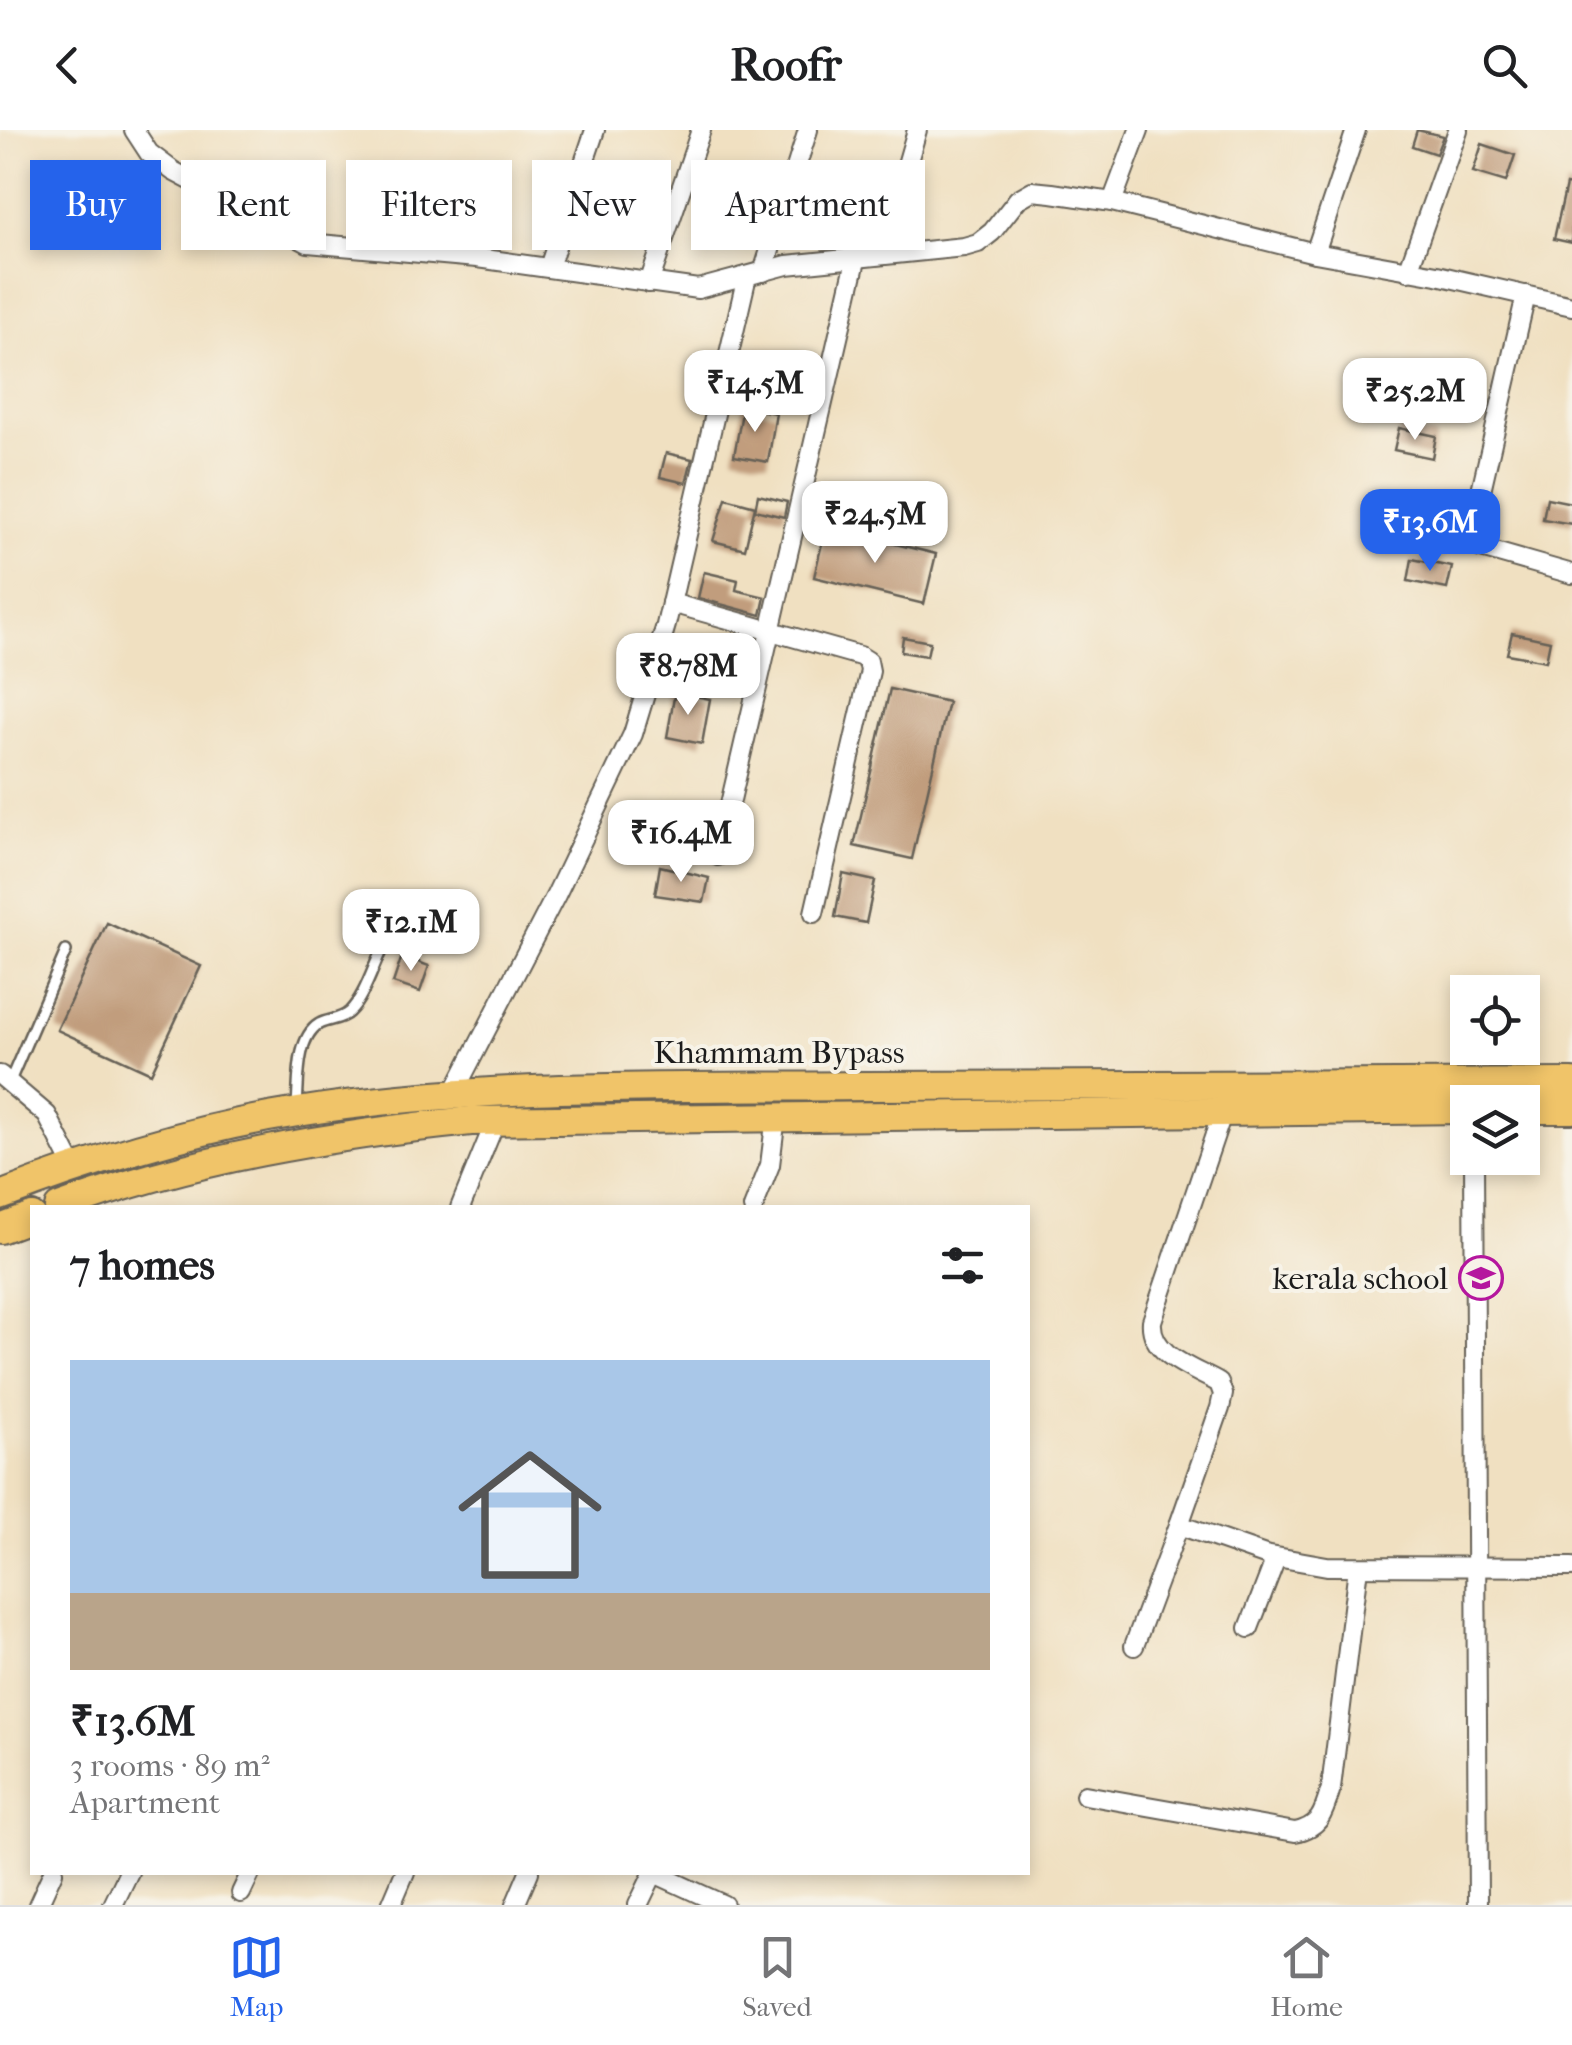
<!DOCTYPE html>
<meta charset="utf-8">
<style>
:root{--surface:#fff;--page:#f6f6f6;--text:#202124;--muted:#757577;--line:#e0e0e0;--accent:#2563eb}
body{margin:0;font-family:"IM FELL French Canon",serif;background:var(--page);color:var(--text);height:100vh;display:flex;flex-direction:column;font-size:38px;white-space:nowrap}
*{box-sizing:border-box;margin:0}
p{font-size:32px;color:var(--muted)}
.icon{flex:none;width:55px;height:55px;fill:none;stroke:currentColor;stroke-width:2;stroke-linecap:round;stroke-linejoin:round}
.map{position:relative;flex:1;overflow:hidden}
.side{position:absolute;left:30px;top:1075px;width:1000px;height:670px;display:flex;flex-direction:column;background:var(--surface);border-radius:0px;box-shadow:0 5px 15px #0003}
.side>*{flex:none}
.top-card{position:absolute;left:30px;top:30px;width:1000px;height:90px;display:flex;gap:20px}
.tools{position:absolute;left:1450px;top:845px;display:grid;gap:20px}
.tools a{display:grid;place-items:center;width:90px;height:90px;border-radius:0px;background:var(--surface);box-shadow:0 5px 15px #0003;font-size:50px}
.price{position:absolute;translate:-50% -85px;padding:0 22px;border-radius:20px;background:#fff;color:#222;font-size:32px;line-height:65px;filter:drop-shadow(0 2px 5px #0008)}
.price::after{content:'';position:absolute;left:50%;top:60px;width:30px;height:22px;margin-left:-15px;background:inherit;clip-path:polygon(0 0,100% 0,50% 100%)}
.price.on{background:var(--accent);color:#fff}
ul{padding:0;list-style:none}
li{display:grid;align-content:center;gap:20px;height:530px;padding:0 40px}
li span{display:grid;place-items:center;height:310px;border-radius:0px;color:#555}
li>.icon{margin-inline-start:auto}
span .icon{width:180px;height:180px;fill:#fffc;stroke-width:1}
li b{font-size:42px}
h2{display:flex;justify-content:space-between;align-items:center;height:120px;padding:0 40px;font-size:42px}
.tag{padding:0 35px;border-radius:0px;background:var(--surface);box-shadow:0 5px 15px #0003;font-size:35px;line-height:90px}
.tag.on{background:var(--accent);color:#fff}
header{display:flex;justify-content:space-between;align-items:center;height:130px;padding:0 40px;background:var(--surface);font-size:45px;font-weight:700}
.dock{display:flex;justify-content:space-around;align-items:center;height:140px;border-top:2px solid var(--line);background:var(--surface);font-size:28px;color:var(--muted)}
.dock a{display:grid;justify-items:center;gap:5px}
.dock .on{color:var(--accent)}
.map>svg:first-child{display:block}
.building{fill:#c19d7d}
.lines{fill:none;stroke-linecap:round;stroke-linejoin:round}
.service-casing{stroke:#666156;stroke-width:14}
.minor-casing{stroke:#666156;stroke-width:22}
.trunk-casing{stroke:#666156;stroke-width:32}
.service{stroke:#fff;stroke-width:9}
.minor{stroke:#fff;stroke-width:18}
.trunk{stroke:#f0c469;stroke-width:28}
.labels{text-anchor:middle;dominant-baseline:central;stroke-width:8;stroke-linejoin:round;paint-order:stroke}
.street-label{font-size:32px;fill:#1c1c1c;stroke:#f7f3e8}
.poi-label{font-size:32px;fill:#1c1c1c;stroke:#f7f3e8;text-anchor:end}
</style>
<header><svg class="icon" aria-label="back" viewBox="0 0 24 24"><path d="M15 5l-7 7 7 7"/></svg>Roofr<svg class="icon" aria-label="search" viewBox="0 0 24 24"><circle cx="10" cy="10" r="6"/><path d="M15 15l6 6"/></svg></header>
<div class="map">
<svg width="1572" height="1775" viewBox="0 0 1572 1775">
<rect width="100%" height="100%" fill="#f7f3e8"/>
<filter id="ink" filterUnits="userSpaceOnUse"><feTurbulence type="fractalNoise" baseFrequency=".01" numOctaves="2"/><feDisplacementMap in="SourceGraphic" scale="20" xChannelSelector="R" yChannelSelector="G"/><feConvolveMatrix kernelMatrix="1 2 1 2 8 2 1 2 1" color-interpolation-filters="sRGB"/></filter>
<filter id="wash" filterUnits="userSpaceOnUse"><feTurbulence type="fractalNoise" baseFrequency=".0048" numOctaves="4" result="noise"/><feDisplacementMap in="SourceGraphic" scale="40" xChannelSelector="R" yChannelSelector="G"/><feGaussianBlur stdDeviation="2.25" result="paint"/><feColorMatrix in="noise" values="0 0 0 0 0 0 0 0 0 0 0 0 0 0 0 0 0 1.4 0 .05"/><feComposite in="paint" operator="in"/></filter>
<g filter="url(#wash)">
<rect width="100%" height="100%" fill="#f0e0c1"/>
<g id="blocks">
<g class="building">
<path d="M 1417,0 L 1443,6 L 1436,24 L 1412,16 Z"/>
<path d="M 1482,14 L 1515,25 L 1506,52 L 1473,42 Z"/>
<path d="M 1566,55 L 1572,56 L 1572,113 L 1554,109 Z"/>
<path d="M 743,277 L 776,283 L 768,332 L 734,326 Z"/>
<path d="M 1399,298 L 1436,306 L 1432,328 L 1394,320 Z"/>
<path d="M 666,323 L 692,329 L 686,353 L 660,347 Z"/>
<path d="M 758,365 L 787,372 L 784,387 L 755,380 Z"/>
<path d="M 726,368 L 755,376 L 745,419 L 713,411 Z"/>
<path d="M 1547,368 L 1572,373 L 1572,394 L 1543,389 Z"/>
<path d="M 826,397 L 936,424 L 924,474 L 814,447 Z"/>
<path d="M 1412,429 L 1452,437 L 1447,459 L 1408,451 Z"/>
<path d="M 704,442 L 738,450 L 736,460 L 765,467 L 761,485 L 698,468 Z"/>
<path d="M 1512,503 L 1550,511 L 1546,531 L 1507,524 Z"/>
<path d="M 903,507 L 930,512 L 927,526 L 901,522 Z"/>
<path d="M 890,559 L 948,572 L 912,729 L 854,716 Z"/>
<path d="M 675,562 L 710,569 L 702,614 L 667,607 Z"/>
<path d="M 687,682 L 714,689 L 708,714 L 680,707 Z"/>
<path d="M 660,736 L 709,748 L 704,772 L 655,765 Z"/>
<path d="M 843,744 L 875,751 L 866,793 L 835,787 Z"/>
<path d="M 107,793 L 201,836 L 151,943 L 57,900 Z"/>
<path d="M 402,826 L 429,836 L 420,862 L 393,853 Z"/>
</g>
</g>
</g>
<g filter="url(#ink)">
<use href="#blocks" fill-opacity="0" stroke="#666156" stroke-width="2.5"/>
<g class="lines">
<g class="service-casing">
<g id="service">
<path d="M 10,951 L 66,821"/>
<path d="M 297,976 C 299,952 296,908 319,894 C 328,889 341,890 349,882 C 364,868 373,837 382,819"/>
</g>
</g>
<g class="minor-casing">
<g id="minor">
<path d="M 134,0 L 149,23 L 173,41 L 308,113 L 477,128 L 698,159 L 787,135 L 964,117 L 978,113 L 992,102 L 1018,69 L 1032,61 L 1052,63 L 1112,72 L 1315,123 L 1437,145 L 1572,176"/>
<path d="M 1112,72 L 1139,0"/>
<path d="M 1315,123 L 1356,0"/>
<path d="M 881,125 L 917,0"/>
<path d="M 549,137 L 595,0"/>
<path d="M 1408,141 L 1458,0"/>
<path d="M 763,142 L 808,0"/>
<path d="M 649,153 L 701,0"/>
<path d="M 1526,165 L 1471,404 L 1474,414 L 1481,418 L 1572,444"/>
<path d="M 671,473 L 860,526 L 868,531 L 870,541 L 814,783"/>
<path d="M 718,726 L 857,126"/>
<path d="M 0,945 L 47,985 L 74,1038"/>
<path d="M 453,964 L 556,765 L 633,604 L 666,495 L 747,146"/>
<path d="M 1223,981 L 1152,1191 C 1149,1225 1193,1238 1219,1253 L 1223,1264 L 1220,1278 L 1179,1395 L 1265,1425 L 1327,1436 L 1572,1437"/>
<path d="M 1474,1028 L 1478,1775"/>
<path d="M 460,1078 L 496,990"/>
<path d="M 753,1078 L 770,1035 L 776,986"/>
<path d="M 1249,1498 L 1276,1428"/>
<path d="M 1134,1516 L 1179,1395"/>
<path d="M 1085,1665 L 1295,1702 C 1321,1697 1324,1682 1331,1658 L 1358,1437"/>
<path d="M 652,1742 L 724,1775"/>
<path d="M 241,1763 L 251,1742"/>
<path d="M 38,1775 L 53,1742"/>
<path d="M 113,1775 L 129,1742"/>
<path d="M 391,1775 L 405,1742"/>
<path d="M 515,1775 L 529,1742"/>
<path d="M 638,1775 L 654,1742"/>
</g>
</g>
<g class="trunk-casing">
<g id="trunk">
<path d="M 1522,979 L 1572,979"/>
<path d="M 0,1066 C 96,1029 196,998 298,982 C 485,952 675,958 863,956 C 1099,955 1336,955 1572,953"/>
<path d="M 59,1078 C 190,1029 332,1005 471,991 L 1468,979"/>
<path d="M 0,1099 L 32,1087"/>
</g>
</g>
<use href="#service" class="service"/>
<use href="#minor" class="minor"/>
<use href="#trunk" class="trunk"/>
</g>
</g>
<defs>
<g id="school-ring" transform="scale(2.25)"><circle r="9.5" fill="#f7f3e8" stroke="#b5179e" stroke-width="1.5"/><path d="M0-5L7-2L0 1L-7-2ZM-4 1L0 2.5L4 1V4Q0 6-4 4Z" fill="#b5179e"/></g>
</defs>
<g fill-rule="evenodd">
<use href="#school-ring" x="1481" y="1148"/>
</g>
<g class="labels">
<g class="street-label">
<text x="779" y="922">Khammam Bypass</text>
</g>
<g class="poi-label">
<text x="1448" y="1148">kerala school</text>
</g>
</g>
</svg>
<div class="tools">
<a><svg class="icon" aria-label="locate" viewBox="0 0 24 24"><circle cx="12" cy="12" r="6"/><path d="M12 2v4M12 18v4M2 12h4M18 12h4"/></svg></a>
<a><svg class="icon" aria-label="layers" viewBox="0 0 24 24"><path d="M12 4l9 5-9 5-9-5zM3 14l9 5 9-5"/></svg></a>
</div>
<b class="price" style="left:755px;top:305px">₹14.5M</b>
<b class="price" style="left:1415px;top:313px">₹25.2M</b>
<b class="price" style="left:875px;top:436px">₹24.5M</b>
<b class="price on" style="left:1430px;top:444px">₹13.6M</b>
<b class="price" style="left:688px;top:588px">₹8.78M</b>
<b class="price" style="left:681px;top:755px">₹16.4M</b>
<b class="price" style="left:411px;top:844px">₹12.1M</b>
<div class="top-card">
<a class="tag on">Buy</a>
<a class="tag">Rent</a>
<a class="tag">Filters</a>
<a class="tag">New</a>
<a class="tag">Apartment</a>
</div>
<section class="side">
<h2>7 homes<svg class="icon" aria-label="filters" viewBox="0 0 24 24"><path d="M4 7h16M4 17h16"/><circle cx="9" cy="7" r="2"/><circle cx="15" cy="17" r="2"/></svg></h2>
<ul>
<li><span style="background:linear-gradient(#a9c7e8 75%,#b9a48a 0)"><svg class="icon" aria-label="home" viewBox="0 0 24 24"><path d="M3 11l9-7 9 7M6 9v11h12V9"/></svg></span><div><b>₹13.6M</b><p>3 rooms · 89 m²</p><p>Apartment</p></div></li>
</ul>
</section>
</div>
<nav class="dock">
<a class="on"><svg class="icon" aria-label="map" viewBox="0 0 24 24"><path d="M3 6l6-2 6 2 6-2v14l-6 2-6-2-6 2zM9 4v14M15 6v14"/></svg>Map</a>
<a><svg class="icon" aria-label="saved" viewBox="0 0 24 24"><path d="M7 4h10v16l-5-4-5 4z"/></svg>Saved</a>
<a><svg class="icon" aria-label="home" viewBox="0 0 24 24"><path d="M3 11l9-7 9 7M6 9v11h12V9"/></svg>Home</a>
</nav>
